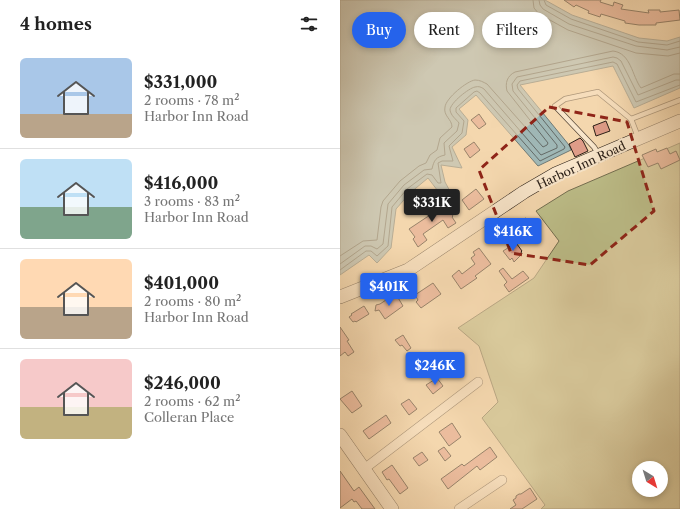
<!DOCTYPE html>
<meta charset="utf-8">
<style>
:root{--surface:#fff;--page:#f2f2f2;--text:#222;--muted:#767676;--line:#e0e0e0;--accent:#2563eb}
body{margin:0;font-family:"Libre Caslon Text",serif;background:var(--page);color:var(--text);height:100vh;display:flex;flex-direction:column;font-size:15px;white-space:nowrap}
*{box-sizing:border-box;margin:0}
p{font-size:13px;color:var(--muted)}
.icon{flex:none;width:22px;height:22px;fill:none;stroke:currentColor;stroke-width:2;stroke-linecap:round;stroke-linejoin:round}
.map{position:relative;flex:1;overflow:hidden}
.panel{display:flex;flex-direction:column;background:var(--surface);width:340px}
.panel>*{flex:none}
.top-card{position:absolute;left:12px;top:12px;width:268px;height:36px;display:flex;gap:8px}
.needle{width:26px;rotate:142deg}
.fabs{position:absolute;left:292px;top:461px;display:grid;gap:8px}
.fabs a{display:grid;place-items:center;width:36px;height:36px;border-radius:50%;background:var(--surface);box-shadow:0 2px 6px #0003;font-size:20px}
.price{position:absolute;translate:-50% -34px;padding:0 9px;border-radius:4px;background:var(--accent);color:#fff;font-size:13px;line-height:26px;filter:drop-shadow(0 1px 2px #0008)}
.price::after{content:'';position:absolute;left:50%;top:24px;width:12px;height:9px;margin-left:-6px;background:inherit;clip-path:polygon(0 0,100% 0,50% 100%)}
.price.on{background:#222;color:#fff}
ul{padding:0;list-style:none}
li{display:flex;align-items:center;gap:12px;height:100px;padding:0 20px}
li+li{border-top:1px solid var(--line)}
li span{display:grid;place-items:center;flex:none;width:112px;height:80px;border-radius:6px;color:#555}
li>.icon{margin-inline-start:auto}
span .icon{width:48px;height:48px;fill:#fffc;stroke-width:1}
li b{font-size:17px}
h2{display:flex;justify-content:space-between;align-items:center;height:48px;padding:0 20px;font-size:17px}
.pill{padding:0 14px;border-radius:18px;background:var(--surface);box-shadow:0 2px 6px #0003;font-size:14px;line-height:36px}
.pill.on{background:var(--accent);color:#fff}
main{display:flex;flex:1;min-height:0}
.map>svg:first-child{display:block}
.green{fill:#bdbe89;stroke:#736e50;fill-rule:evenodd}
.water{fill:#9fb7b5;stroke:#707a75}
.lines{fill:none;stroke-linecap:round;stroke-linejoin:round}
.shore{stroke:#646a66;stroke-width:1}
.building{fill:#df9c88;stroke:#291e16}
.service-casing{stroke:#5c4c3c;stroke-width:6}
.minor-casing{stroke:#5c4c3c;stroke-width:10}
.secondary-casing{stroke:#291e16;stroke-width:14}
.service{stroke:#f8e5ca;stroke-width:4.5}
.minor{stroke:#f8e5ca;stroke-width:9}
.secondary{stroke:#f8e5ca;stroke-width:13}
.marked{fill:none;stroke:#8f2418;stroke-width:3;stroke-dasharray:8 5;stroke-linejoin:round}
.labels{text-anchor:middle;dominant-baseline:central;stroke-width:4;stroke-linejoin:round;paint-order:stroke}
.street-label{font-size:12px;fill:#291e16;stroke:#f8e5ca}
</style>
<main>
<section class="panel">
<h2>4 homes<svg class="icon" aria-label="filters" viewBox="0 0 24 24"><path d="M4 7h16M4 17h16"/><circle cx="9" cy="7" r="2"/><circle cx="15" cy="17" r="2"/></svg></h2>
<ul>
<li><span style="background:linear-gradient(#a9c7e8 70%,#b9a48a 0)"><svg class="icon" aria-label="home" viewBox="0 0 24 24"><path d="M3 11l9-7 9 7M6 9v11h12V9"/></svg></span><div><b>$331,000</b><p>2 rooms · 78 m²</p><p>Harbor Inn Road</p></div></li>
<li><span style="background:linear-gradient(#bfe0f5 60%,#7fa58c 0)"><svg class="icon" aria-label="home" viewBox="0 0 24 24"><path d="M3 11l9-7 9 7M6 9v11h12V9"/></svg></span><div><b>$416,000</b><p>3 rooms · 83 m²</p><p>Harbor Inn Road</p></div></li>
<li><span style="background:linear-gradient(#ffd9b3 60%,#b9a48a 0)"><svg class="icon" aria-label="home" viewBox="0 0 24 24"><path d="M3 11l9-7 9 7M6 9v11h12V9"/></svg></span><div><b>$401,000</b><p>2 rooms · 80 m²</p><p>Harbor Inn Road</p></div></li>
<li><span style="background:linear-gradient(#f6c9c9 60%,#c2b280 0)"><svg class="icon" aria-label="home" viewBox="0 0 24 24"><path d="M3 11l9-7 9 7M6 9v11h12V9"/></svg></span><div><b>$246,000</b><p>2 rooms · 62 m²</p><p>Colleran Place</p></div></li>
</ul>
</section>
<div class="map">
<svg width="340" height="509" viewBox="0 0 340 509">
<rect width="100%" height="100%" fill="#f4d7ae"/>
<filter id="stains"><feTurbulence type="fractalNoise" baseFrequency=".005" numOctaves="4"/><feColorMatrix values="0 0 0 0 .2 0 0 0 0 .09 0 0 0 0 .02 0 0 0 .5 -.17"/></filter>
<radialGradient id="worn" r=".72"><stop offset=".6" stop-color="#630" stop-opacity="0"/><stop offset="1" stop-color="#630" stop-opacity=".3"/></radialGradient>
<path class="green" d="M 340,143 L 340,509 L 201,509 L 205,505 L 142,418 L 158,402 L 139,346 L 118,328 L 194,278 L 219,241 L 196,211 L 228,191 ZM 299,468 L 321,468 L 321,490 L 299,490 Z"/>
<path class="water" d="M 0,0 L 205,0 L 232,15 L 299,38 L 327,41 L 340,37 L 340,88 L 294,108 L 273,66 L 180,85 L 229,145 L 231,150 L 198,166 L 136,95 L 119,109 L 128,120 L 126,135 L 112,147 L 122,168 L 101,165 L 105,182 L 111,193 L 104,199 L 88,178 L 70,193 L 56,209 L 51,248 L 37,263 L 29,255 L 0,275 Z"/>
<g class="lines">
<g class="shore">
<path d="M 193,0 L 194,8 L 199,14 L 228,30 L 296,53 L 328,56 L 340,53"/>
<path d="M 199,0 L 200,5 L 203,9 L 229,24 L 296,46 L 327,50 L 340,47"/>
<path d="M 204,0 L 206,5 L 231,19 L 298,42 L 327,45 L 340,41"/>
<path d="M 0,256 L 23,241 L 37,240 L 41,207 L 43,201 L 60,181 L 79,166 L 86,163 L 90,155 L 97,150 L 100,138 L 112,127 C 112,119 103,116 105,107 C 106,98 127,81 135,80 C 140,80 143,82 147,84 L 203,147 L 207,145 L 208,143 L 167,91 C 165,83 167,76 175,72 L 273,51 C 291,53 292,76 301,88 L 334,74 L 340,74"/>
<path d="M 0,264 L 25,246 L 31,246 L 37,249 L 43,244 L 48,204 L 64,185 L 84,170 L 92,169 C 94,160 96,157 105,155 L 104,143 L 117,131 L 119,123 C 116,119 111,116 110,110 C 110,103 129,88 135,87 C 139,86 141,87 144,89 L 201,155 L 217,148 L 217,145 L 173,91 L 172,84 L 177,77 L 273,57 L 277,58 L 281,61 L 298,95 L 336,80 L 340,80"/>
<path d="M 0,270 L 26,251 L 31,251 L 37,256 L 48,246 L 52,207 L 67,189 L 87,174 L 92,175 L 98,183 L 101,183 L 98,163 L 102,161 L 113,161 L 109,146 L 122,133 L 124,121 L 116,112 L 116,108 L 134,92 L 137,91 L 140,93 L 200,161 L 224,149 L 225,147 L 178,89 L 177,85 L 180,81 L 273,62 L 277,64 L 296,102 L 340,85"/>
</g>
</g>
<g class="building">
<path d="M 224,0 L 261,0 L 260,2 L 273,6 L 274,2 L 283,5 L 281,9 L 309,13 L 308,10 L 320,10 L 320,12 L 339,10 L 340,20 L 316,23 L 316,25 L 299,25 L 285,23 L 285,21 L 261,14 L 260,17 L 248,13 L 249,11 L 236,5 L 234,7 Z"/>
<path d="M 139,114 L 146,124 L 139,129 L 131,120 Z"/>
<path d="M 266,121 L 270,131 L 256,136 L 253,126 Z"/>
<path d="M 240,138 L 243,141 L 248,151 L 235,157 L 229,144 Z"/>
<path d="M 134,142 L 140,150 L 130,158 L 124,149 Z"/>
<path d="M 327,148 L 330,154 L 336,151 L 340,160 L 321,169 L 318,163 L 308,167 L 302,155 L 316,149 L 317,152 Z"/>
<path d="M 136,189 L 144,199 L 129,210 L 122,200 Z"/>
<path d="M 102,201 L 113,216 L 112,217 L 116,223 L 108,228 L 103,220 L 83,234 L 87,240 L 78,247 L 73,239 L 75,237 L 69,229 L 96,211 L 94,208 Z"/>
<path d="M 186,218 L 191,225 L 183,231 L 178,223 Z"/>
<path d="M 174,240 L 182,251 L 181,252 L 182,254 L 174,262 L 172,258 L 170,260 L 163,251 L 171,246 L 170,244 Z"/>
<path d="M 139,248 L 151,264 L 135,276 L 137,278 L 121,289 L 112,276 L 119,270 L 122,274 L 135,264 L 131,258 L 135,255 L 133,252 Z"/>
<path d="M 163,268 L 172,279 L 183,271 L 189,278 L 169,292 L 164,285 L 167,282 L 159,271 Z"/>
<path d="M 93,283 L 101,294 L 81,308 L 76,302 L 78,300 L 75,295 Z"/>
<path d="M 52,296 L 54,298 L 57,296 L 63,306 L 45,319 L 39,310 L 35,311 L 36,305 L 40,304 Z"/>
<path d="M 24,306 L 29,314 L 16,322 L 15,321 L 13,322 L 9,317 L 12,315 L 11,314 Z"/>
<path d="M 0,327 L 9,340 L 7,341 L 14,352 L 8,356 L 5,352 L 0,356 Z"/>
<path d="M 63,335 L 71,348 L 67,351 L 62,345 L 60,346 L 55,340 Z"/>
<path d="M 97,378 L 103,386 L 93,394 L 86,385 Z"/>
<path d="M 12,391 L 22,406 L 12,413 L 0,399 Z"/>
<path d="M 69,399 L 77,409 L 69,415 L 61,404 Z"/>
<path d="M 46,415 L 51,423 L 29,439 L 23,431 Z"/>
<path d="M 112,423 L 121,437 L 109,446 L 99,432 Z"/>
<path d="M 104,447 L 111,456 L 105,461 L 98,451 Z"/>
<path d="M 150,447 L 157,457 L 140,470 L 137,466 L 108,489 L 101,479 L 122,464 L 124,466 Z"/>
<path d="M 82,452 L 88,460 L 79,466 L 73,458 Z"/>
<path d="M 52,465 L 68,488 L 60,494 L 49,479 L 47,480 L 42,472 Z"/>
<path d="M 0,471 L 14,491 L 19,487 L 35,509 L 22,509 L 16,501 L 14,502 L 12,499 L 0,508 Z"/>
<path d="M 190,488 L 197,499 L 182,509 L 170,509 L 176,505 L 173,500 L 176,498 L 176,496 L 179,494 L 181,494 Z"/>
</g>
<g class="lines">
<g class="service-casing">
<g id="service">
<path d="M 298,137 L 291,119 L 340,100"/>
<path d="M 259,155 L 254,147 L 215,106 L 225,99 L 258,92 L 291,119"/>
</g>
</g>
<g class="minor-casing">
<g id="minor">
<path d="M 24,469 L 138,382"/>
<path d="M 119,509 L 162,480"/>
</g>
</g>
<g class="secondary-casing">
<g id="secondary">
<path d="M 0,297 L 68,270 L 184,192 L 215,174 L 340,121"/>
<path d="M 0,435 L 52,509"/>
</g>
</g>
<use href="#service" class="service"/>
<use href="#minor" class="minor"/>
<use href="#secondary" class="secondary"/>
</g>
<path d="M0 0H340V509H0ZM 209,107 L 287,122 L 314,211 L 250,265 L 171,253 L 139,170 Z" fill="#f4d7ae" fill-opacity=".55" fill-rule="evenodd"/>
<path class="marked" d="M 209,107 L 287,122 L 314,211 L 250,265 L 171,253 L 139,170 Z"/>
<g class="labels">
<g class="street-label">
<text transform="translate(241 165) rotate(-25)">Harbor Inn Road</text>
</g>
</g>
<rect width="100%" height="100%" filter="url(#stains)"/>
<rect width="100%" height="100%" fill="url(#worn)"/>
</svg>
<div class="fabs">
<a><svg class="needle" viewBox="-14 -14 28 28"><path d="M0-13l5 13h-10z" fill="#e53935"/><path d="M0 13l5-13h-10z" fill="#767676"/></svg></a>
</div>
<b class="price on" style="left:92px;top:223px">$331K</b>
<b class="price" style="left:173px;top:252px">$416K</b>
<b class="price" style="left:49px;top:307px">$401K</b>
<b class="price" style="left:95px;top:386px">$246K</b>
<div class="top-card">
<a class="pill on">Buy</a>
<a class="pill">Rent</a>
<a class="pill">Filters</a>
</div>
</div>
</main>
